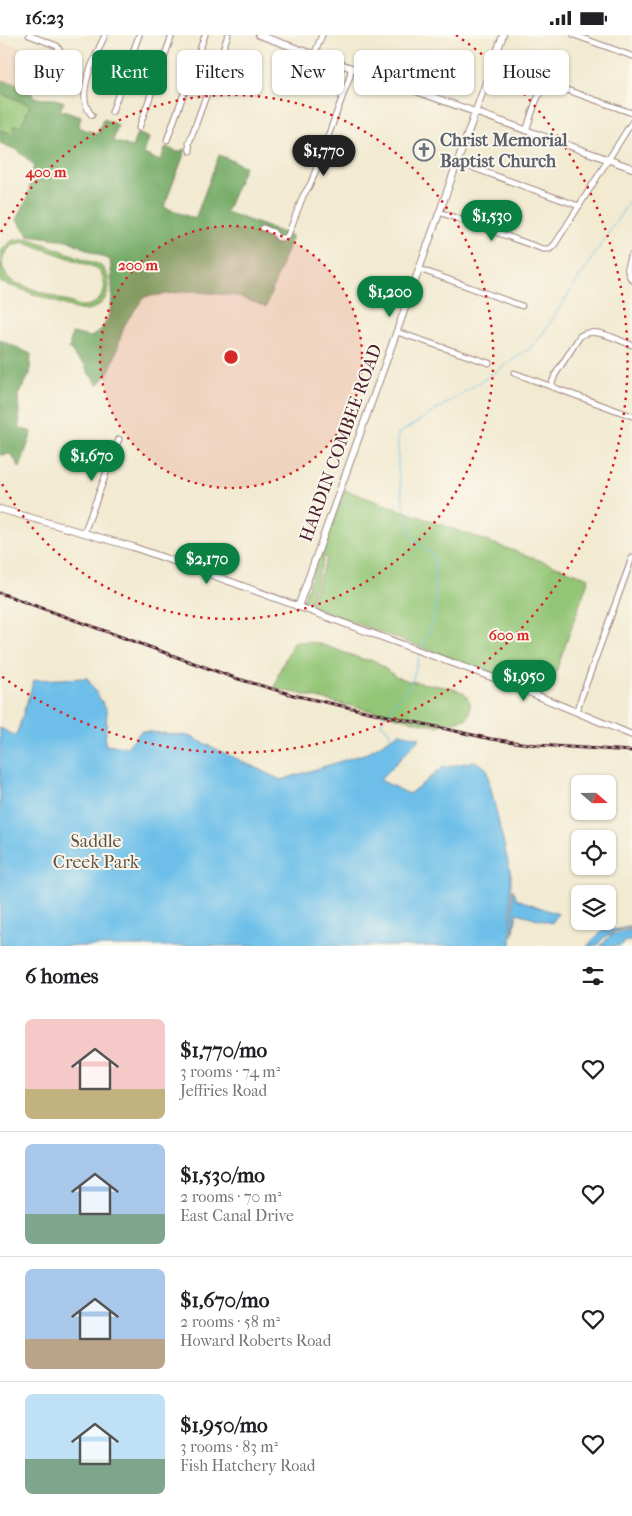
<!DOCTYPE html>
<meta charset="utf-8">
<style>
:root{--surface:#fff;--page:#f6f6f6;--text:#202124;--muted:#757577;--line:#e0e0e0;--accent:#0b8043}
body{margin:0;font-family:"IM FELL French Canon",serif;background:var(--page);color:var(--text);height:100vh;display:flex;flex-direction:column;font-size:19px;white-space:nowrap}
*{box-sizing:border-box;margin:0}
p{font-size:16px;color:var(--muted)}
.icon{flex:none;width:28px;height:28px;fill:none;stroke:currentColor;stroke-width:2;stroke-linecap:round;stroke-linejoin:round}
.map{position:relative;height:911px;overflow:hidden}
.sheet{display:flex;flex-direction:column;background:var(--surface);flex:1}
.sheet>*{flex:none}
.banner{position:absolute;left:15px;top:15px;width:602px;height:45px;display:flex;gap:10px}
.needle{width:32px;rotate:110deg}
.buttons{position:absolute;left:571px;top:740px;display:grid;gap:10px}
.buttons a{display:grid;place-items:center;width:45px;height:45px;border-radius:8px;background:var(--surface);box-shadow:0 1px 4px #0004;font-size:25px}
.price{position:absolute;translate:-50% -42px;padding:0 11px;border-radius:18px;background:var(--accent);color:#fff;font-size:16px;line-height:32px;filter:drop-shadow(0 1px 2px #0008)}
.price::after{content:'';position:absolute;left:50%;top:30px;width:15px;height:11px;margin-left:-8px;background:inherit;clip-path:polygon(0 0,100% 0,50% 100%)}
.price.current{background:#222;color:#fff}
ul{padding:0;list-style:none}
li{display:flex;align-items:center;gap:15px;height:125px;padding:0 25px}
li+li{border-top:1px solid var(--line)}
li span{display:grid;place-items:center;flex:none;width:140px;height:100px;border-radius:8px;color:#555}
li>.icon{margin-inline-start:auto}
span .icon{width:60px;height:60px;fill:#fffc;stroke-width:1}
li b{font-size:21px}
h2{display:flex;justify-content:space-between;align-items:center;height:60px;padding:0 25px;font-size:21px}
.pill{padding:0 18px;border-radius:8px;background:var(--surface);box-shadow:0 1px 4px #0004;font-size:18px;line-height:45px}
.pill.current{background:var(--accent);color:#fff}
.status{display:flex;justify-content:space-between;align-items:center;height:35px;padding:0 25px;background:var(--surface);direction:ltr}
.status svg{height:14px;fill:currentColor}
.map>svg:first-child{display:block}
.built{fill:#f1d5bd}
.green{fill:#92c575;stroke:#6e7250;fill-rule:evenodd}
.forest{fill:#75aa66;stroke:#606448}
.water{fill:#6dbfe9;stroke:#5c6f8a}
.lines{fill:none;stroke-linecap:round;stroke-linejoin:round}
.stream{stroke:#6dbfe9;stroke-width:1}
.minor-casing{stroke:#9e847e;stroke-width:7}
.tertiary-casing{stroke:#9e847e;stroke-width:8}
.minor{stroke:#fff;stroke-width:5}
.tertiary{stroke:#fff;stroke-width:6}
.rail-casing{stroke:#4a1f2b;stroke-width:3}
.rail{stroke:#fbf7ec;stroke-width:1;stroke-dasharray:4;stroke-linecap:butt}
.ring{fill:none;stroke:#d62828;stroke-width:2.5;stroke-dasharray:2.5 5}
.labels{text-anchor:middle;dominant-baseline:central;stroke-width:4;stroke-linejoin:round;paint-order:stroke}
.worship-label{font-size:18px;font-weight:bold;fill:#5b616d;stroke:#fbf7ec;text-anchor:start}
.street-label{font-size:18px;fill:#4a1f2b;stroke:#fbf7ec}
.park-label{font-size:18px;fill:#605141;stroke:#fbf7ec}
.centre{fill:#d62828;stroke:#fbf7ec;stroke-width:2.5}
.ring-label{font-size:15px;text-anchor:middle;font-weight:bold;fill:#d62828;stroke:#fbf7ec;stroke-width:4;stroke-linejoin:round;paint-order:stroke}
</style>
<div class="status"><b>16:23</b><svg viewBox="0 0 49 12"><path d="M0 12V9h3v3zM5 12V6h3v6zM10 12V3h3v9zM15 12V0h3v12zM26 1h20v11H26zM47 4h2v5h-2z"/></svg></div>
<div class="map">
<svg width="632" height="911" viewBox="0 0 632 911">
<rect width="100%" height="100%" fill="#fbf7ec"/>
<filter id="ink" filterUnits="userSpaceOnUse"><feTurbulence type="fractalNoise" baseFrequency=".02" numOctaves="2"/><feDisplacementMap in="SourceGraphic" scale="10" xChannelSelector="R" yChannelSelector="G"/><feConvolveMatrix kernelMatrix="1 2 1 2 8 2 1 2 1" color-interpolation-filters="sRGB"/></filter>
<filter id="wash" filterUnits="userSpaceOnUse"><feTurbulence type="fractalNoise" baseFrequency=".0096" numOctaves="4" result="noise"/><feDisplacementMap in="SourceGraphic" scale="20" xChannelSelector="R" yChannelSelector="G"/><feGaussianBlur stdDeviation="1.12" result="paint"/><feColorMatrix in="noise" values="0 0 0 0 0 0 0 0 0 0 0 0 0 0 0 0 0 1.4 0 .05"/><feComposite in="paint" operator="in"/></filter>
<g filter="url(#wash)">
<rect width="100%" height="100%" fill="#f2ead1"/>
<path class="built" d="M 0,6 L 43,20 L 28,51 L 0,45 Z"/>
<g class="green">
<path d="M 0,58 L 30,70 L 21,92 L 15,90 L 14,100 L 0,95 Z"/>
<path d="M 28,203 L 100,230 C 119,248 106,278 79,275 L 0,247 L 0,242 L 2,243 L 0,238 L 1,216 L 13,205 ZM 24,207 L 97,233 C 113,249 102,273 80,271 L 16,248 L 8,243 L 2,231 L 3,221 L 11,211 Z"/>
<path d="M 345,455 L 589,543 L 548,659 L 309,571 L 327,523 L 322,520 Z"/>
<path d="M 320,519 L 324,523 L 307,572 L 301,571 Z"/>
<path d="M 294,606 L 317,608 L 362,624 L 375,626 L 396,642 L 409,646 L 451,653 L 464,658 L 470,667 L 470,677 L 467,684 L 436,691 L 275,653 L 279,637 Z"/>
</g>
<g class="forest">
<path d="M 0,45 L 28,51 L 34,62 C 46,66 52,61 64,67 L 60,75 L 81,82 L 78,92 L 98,99 L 103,84 L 118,90 L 113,106 L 132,112 L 137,98 L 149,103 L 144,119 L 160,126 L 166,112 L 177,117 L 186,114 L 164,172 L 195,184 L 219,120 L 245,131 L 226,177 L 292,201 L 266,272 L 237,261 L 190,256 L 144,262 C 138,272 128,282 124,292 C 116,313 116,333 98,350 L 87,336 L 85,329 L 76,323 L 69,313 L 72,298 L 91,302 C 95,299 100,296 103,292 C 116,275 112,244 110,225 L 67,205 L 28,200 L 17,185 L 27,164 L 34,130 L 17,115 L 0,108 L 0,95 L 13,99 L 15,90 L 21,91 L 30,70 L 0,58 Z"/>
<path d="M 0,305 L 31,319 L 30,339 L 18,360 L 20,393 L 32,397 L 20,433 L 11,419 L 0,420 Z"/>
</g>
<g class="water">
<path d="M 87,643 L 107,675 L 105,710 L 127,712 L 141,696 L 189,701 L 281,745 L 367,718 L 400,698 L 420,703 L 380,745 L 409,759 L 442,733 L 475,726 L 486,733 L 511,840 L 511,911 L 0,911 L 0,693 L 16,701 L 34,645 Z"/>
<path d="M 513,854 L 517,864 L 558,879 L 552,888 L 517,878 L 513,902 Z"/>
<path d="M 632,891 L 632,892 C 619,895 604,898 597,911 L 587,911 L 602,896 L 621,894 Z"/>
<path d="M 632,894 L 632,906 L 626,906 L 620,911 L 600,911 L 611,900 Z"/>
</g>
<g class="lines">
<g class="stream">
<path d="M 421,614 L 434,583 L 436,570 L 434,541 L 436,526 L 433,520 L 415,506 L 411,499 L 404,472 L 398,433 L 398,399 L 468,355 L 529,314 L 542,300 L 632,162"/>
<path d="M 391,704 L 389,696 L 381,689 L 383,683 L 407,654 L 413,643 L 420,618"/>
</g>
</g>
</g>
<g filter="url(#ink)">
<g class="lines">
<g class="minor-casing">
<g id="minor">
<path d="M 29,0 L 57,11 C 66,22 55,39 51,50"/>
<path d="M 574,0 L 632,21"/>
<path d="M 314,20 L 322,0"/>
<path d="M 112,77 L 139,0"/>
<path d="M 92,80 C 73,61 96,21 105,0"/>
<path d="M 139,93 L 172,0"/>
<path d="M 526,96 C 531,83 537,53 550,49 L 632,78"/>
<path d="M 167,105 L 205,0"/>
<path d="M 190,116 L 189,108 L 228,0"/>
<path d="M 457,127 L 579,171"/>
<path d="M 439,177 L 543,214 L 550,214 L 555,209 L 632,87"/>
<path d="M 263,193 L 273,197 L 278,203 L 285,203 L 288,200 L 303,161 L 311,148 L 350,41 L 351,34"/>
<path d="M 632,220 C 626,229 626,237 632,245"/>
<path d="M 419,234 L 522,271"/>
<path d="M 397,297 L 489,328"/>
<path d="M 514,338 L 632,381"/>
<path d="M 551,351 L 555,340 L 580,301 C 595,291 617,305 632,310"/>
<path d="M 84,498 L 119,404"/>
<path d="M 576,677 L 632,523"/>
</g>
</g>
<g class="tertiary-casing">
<g id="tertiary">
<path d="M 259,0 L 632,133"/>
<path d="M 0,474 L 133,512 L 193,533 L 502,646 L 632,700"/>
<path d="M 298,572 L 503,0"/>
</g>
</g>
<use href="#minor" class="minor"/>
<use href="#tertiary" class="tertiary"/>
<g class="rail-casing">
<path id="rail" d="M 0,558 L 235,643 L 293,660 L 491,704 L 537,710 L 632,716"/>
</g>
<use href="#rail" class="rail"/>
</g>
</g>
<circle cx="231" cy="322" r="131" fill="#d62828" fill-opacity=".12"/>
<g class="ring">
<circle cx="231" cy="322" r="131"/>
<path d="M1 197A262 262 0 1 1 1 447"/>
<path d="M456 0A393 393 0 1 1 0 640"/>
</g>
<defs>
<g id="church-ring" transform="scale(1.125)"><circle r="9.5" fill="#fbf7ec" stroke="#6b7280" stroke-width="1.5"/><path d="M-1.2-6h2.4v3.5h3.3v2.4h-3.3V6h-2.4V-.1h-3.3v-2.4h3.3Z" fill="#6b7280"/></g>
</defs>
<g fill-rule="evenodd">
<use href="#church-ring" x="424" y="115"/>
</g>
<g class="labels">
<g class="worship-label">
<text x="440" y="105">Christ Memorial<tspan x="440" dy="21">Baptist Church</tspan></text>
</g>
<g class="street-label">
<text transform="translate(341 408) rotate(-70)">HARDIN COMBEE ROAD</text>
</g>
<g class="park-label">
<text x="96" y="806">Saddle<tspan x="96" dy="21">Creek Park</tspan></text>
</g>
</g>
<circle cx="231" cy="322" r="8" class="centre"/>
<g class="ring-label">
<text x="46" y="142">400 m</text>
<text x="138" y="235">200 m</text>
<text x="509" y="605">600 m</text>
</g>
</svg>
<div class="buttons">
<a><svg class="needle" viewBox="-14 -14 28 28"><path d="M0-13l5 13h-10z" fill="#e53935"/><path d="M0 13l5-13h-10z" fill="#757577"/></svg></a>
<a><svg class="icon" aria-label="locate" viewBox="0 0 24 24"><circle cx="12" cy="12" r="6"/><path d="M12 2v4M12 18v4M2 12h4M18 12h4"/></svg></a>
<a><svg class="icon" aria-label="layers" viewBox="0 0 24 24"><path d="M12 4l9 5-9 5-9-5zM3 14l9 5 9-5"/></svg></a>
</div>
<b class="price current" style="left:324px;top:142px">$1,770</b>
<b class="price" style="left:492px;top:207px">$1,530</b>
<b class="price" style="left:390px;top:283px">$1,200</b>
<b class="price" style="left:92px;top:447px">$1,670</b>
<b class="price" style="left:207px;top:550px">$2,170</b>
<b class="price" style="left:524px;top:667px">$1,950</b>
<div class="banner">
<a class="pill">Buy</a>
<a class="pill current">Rent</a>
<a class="pill">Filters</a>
<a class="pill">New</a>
<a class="pill">Apartment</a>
<a class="pill">House</a>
</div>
</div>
<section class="sheet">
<h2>6 homes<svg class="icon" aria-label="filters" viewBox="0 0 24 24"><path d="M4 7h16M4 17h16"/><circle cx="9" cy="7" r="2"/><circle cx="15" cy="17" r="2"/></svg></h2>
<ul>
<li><span style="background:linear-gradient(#f6c9c9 70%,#c2b280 0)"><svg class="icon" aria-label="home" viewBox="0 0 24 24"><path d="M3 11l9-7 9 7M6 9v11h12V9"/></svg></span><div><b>$1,770/mo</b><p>3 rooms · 74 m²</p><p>Jeffries Road</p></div><svg class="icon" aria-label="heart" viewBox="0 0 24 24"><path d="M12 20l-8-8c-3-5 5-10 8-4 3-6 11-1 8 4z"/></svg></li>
<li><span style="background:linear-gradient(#a9c7e8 70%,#7fa58c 0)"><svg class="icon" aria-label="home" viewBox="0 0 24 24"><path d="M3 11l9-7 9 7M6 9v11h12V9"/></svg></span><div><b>$1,530/mo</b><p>2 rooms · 70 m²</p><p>East Canal Drive</p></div><svg class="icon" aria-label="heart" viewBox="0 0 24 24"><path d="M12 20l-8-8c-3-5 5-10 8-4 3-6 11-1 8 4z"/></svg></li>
<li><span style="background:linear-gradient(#a9c7e8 70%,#b9a48a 0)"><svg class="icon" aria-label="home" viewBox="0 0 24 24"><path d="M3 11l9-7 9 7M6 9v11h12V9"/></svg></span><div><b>$1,670/mo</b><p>2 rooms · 58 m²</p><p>Howard Roberts Road</p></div><svg class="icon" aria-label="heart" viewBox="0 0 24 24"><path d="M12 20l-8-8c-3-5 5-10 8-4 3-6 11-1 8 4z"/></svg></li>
<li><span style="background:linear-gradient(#bfe0f5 65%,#7fa58c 0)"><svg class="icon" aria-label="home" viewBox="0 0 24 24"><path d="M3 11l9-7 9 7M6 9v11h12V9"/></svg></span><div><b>$1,950/mo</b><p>3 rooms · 83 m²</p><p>Fish Hatchery Road</p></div><svg class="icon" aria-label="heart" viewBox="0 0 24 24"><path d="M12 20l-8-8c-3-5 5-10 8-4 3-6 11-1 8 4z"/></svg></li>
</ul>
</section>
